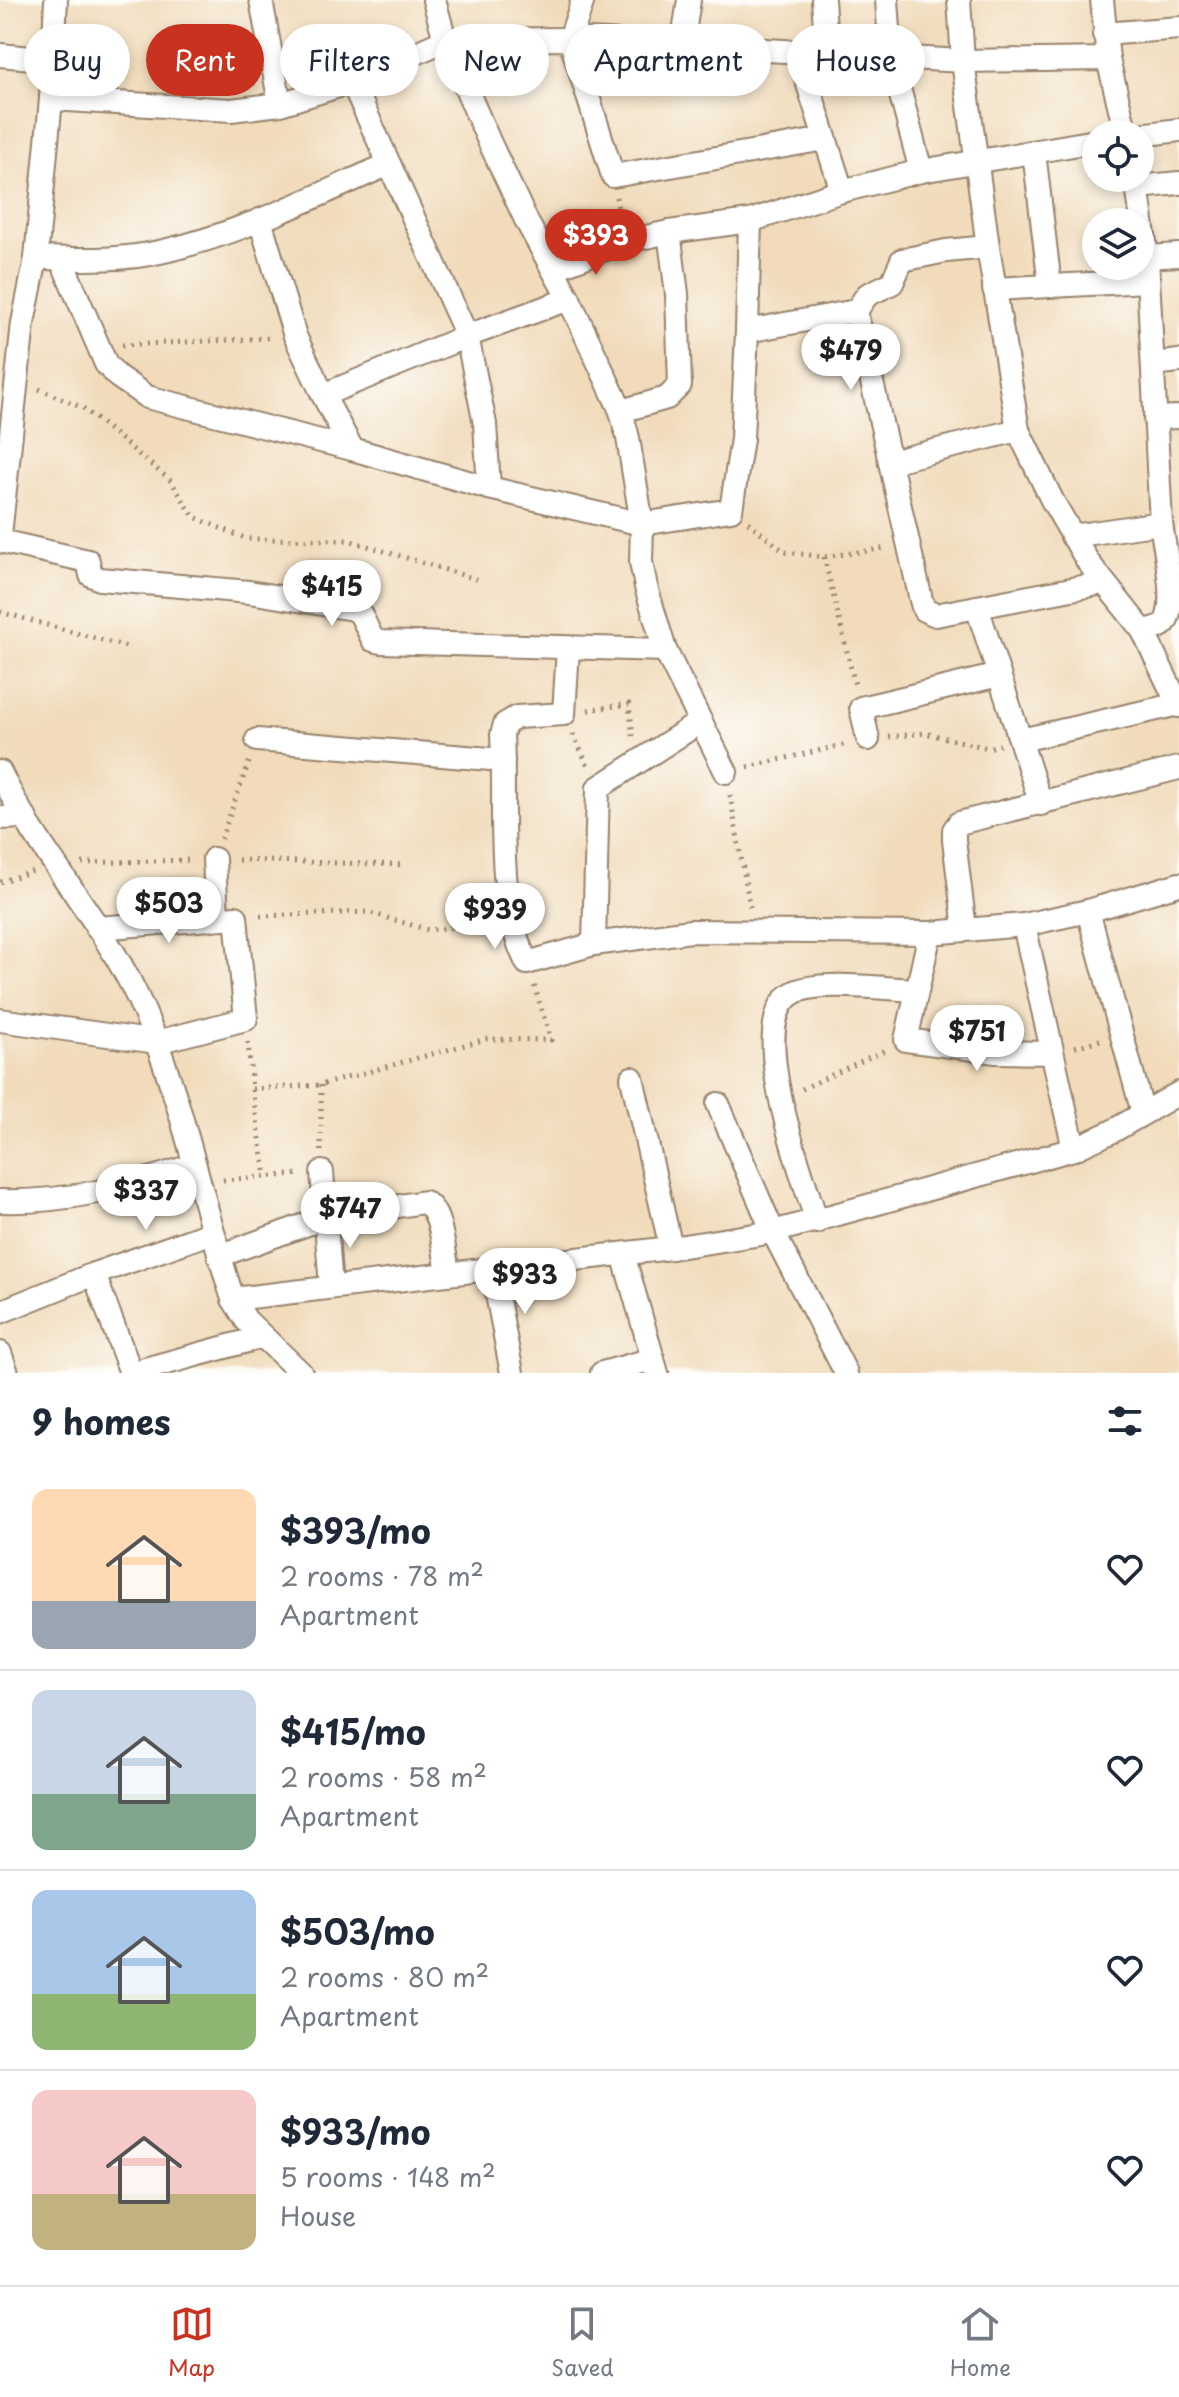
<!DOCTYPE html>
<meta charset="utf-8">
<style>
:root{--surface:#fff;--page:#f6f6f7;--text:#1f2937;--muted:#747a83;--line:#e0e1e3;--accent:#c8321e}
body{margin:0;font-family:"Playpen Sans",sans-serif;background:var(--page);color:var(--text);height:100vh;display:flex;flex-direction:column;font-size:30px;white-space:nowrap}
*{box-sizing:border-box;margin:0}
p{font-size:26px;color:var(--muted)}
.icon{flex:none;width:44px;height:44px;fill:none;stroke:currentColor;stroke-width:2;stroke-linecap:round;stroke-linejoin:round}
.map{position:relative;height:1373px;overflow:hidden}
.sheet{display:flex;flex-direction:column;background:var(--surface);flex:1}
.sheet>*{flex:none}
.guide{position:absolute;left:24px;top:24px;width:1132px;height:72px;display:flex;gap:16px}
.buttons{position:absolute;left:1082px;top:120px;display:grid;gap:16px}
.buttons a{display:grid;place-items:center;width:72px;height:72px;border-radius:50%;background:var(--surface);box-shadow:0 4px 12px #0003;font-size:40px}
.price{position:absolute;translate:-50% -68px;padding:0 18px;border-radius:28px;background:#fff;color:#222;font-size:26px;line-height:52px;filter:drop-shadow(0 2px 4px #0008)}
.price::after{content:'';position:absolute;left:50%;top:48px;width:24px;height:18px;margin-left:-12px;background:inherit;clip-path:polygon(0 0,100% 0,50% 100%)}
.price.on{background:var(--accent);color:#fff}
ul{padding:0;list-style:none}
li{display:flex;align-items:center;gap:24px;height:200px;padding:0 32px}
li+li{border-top:2px solid var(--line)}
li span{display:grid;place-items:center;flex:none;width:224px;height:160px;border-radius:16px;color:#555}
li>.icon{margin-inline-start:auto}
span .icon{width:96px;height:96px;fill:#fffc;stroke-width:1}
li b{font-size:34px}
h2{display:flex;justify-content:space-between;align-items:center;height:96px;padding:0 32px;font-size:34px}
.pill{padding:0 28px;border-radius:36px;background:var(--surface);box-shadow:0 4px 12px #0003;font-size:28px;line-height:72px}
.pill.on{background:var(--accent);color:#fff}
.menu{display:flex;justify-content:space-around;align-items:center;height:112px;border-top:2px solid var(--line);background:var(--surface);font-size:22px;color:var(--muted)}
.menu a{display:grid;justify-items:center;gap:4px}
.menu .on{color:var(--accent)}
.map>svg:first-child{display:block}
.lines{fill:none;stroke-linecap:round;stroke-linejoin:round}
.street-casing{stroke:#96826c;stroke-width:26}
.path{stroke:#96826c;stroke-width:5;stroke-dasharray:2 6;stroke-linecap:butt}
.street{stroke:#fff;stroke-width:22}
</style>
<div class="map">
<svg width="1179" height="1373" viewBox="0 0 1179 1373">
<rect width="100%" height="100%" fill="#fdfcf7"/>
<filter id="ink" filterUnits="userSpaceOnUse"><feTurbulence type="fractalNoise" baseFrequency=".0125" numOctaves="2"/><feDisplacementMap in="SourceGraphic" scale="16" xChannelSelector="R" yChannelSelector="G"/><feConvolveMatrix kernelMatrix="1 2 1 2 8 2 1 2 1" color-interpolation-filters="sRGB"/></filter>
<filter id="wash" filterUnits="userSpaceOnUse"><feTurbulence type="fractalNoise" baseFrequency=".006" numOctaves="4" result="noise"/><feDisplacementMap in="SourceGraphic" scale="32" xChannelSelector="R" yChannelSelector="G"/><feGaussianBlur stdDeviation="1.8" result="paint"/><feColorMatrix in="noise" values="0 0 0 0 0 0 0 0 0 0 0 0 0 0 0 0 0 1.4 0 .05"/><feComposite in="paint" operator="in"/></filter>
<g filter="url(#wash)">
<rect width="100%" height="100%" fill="#f1dbbb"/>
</g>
<g filter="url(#ink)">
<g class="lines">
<g class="street-casing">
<g id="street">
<path d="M 261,0 L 280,104"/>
<path d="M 434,0 L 445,40 L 489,141 L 527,222 L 569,299 L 621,411 L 628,438 L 642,524 L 641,562 L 646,587 L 665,650 L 726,772"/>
<path d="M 583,0 L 570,39 L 613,176 L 825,139"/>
<path d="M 823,0 L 827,54"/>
<path d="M 887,0 L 891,58 L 921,171"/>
<path d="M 959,0 L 963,61 L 988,247 L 1018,430 L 1052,500 L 1088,562 L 1143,631 L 1179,706"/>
<path d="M 1102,0 L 1108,59 L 1126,134"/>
<path d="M 1104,34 L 1179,28"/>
<path d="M 682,46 L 689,0"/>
<path d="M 798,53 L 842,191"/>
<path d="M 0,55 L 53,60"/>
<path d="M 352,82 L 467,336 L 485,424 L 489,488"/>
<path d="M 51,99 L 231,110 L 280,104 L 352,82 L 445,40 L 570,39 L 963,61 L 1108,59"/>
<path d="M 1140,135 L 1179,130"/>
<path d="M 1034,152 L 1050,286"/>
<path d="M 1138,187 L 1179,183"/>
<path d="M 260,220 L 295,336 L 323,395 L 467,336 L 569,299"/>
<path d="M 1147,257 L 1179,255"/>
<path d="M 47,258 C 87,260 126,260 164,251 C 242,233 316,196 389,164"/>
<path d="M 61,259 L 106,364 L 117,376 L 147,397 L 352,449 L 489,488 L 642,524 L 731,510 L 742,439 L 747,331 L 856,311"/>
<path d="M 553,269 L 623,242 L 669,232 L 750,221 L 842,191 L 921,171 L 1096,141"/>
<path d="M 994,289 L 1148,281"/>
<path d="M 747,331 L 750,221"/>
<path d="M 1153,364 L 1179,361"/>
<path d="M 323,395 L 352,449"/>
<path d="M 621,411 L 667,398 L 680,385 L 677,294 L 669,232"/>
<path d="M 1155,418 L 1179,417"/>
<path d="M 890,462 L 1018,430"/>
<path d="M 0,535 L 23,323 L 36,258 L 51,99 L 56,0"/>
<path d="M 1072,536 L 1161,523 L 1147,257 L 1136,178"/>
<path d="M 0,541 L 88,561 L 91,575 L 100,579 L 249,592 L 353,609 L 360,613 L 373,640 L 381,642 L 665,650"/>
<path d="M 977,607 L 936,615 L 924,610 L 921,600 L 856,311 L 867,295 L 892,283 L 902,260 L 946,251 L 988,247"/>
<path d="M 1143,631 C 1150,629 1161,629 1166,621 C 1177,600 1164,547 1161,523"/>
<path d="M 568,648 L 564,714 L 517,717 L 505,724 L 502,735 C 506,807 494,898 527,963 L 594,944 L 691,931 L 930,933 L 1024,925 L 1088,911 L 1179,884"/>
<path d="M 868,739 L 861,708 L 999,675"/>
<path d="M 257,740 L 503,760"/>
<path d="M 1021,740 L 1179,704"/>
<path d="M 0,772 C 37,851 100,917 137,996 C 182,1092 200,1198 233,1299 L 246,1320 L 301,1373"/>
<path d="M 1041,804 L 977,607 L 1103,583"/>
<path d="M 0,818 L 25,817"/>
<path d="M 214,859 L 217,918"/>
<path d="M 1088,911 L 1143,1113"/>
<path d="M 1024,925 L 1074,1149"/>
<path d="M 965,929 L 954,840 L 954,830 L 959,823 L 1179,768"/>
<path d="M 930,933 L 906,1040 L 996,1052 L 1051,1053"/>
<path d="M 594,944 L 598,788 L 700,722"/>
<path d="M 0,1020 L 157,1042 L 246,1019 L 236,917 L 97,928"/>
<path d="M 632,1078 L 671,1248"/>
<path d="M 718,1104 L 773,1232 L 846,1373"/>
<path d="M 322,1172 L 331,1287"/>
<path d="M 0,1201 C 68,1203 130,1186 194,1165"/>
<path d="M 817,1222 C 804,1178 741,1018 795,992 C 822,980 886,989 917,990"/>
<path d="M 623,1254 L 657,1373"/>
<path d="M 219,1256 L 324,1218 L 424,1202 C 442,1210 444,1253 448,1273"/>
<path d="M 492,1268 L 512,1373"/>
<path d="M 94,1274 L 131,1373"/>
<path d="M 233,1299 L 671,1248 L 773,1232 L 1074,1149 L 1113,1131 L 1179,1093"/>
<path d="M 0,1312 L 94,1274 L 213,1232"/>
<path d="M 0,1353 L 7,1373"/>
<path d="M 130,1373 L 262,1337"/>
<path d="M 602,1373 L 653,1359"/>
</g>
</g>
<g class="path">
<path d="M 616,197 L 620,219"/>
<path d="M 122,345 L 272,338"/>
<path d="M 39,389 L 83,408 L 171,481 L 194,517 L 247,539 L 348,540 L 482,581"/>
<path d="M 748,522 L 785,552 L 824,557 L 887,548"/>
<path d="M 824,557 L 855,685"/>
<path d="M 0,612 L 127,647"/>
<path d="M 588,710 L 629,704 L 633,736"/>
<path d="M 573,734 L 589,768"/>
<path d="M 889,737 L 925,733 L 988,748 L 1000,745"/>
<path d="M 748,767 L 847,744"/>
<path d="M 730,795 L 750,907"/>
<path d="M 221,839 L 249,762"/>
<path d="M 238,860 L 405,865"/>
<path d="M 82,863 L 192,860"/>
<path d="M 0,882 L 33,871"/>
<path d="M 260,916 L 367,912 L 429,930 L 491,923"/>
<path d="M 248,1042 L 252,1089 L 266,1176"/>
<path d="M 1075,1047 L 1100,1040"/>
<path d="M 321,1085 L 321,1152"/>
<path d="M 252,1089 L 321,1085 L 486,1039 L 551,1040 L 534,985"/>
<path d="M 802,1089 L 887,1049"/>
<path d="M 223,1180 L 300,1174"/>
</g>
<use href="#street" class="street"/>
</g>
</g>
</svg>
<div class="buttons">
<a><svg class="icon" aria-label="locate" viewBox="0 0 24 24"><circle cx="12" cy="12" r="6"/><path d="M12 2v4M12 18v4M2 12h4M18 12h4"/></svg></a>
<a><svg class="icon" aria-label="layers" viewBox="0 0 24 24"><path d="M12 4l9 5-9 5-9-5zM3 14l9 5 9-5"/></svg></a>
</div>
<b class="price on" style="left:596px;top:277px">$393</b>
<b class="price" style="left:851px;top:392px">$479</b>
<b class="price" style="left:332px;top:628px">$415</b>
<b class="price" style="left:169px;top:945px">$503</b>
<b class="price" style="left:495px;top:951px">$939</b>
<b class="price" style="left:977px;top:1073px">$751</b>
<b class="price" style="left:146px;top:1232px">$337</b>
<b class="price" style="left:350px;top:1250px">$747</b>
<b class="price" style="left:525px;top:1316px">$933</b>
<div class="guide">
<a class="pill">Buy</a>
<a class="pill on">Rent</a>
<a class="pill">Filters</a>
<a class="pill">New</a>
<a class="pill">Apartment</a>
<a class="pill">House</a>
</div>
</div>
<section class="sheet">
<h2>9 homes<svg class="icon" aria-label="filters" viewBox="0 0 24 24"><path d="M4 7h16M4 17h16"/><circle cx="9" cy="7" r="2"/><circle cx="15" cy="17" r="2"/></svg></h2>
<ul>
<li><span style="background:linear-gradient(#ffd9b3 70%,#9aa5b1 0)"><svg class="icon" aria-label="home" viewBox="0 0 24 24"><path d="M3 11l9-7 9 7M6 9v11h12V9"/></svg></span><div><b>$393/mo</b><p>2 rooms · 78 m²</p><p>Apartment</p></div><svg class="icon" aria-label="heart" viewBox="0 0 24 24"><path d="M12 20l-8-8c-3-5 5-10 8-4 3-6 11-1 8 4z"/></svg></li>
<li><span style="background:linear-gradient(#c9d6e8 65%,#7fa58c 0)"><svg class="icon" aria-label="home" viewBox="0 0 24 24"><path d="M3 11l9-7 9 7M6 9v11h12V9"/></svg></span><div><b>$415/mo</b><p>2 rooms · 58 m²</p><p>Apartment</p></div><svg class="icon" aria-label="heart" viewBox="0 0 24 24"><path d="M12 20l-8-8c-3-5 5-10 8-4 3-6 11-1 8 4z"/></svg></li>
<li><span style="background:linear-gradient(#a9c7e8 65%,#8fb573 0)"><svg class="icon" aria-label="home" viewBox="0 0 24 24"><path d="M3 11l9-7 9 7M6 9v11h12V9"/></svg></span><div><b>$503/mo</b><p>2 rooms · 80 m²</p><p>Apartment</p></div><svg class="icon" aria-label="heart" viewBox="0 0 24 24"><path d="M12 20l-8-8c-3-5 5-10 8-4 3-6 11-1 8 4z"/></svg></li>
<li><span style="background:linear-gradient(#f6c9c9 65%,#c2b280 0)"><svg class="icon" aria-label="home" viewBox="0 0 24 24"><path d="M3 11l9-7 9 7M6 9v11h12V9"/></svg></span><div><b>$933/mo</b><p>5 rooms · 148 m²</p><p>House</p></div><svg class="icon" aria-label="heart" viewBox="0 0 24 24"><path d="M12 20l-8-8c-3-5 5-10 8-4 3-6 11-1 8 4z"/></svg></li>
</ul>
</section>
<nav class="menu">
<a class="on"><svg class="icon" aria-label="map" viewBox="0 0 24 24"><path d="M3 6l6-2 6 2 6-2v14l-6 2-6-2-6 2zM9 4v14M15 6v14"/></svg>Map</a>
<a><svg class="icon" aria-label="saved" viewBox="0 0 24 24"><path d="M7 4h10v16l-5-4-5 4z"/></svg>Saved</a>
<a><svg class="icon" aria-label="home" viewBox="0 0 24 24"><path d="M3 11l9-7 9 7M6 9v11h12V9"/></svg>Home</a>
</nav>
